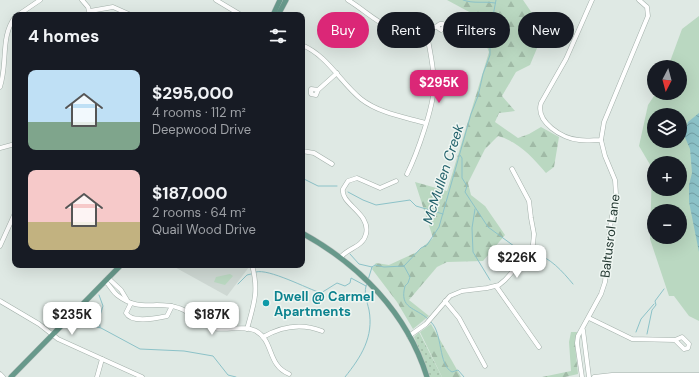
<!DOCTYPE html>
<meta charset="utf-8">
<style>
:root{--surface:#171b24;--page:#242831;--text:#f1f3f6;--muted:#9ea1a6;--accent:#db2777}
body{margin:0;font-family:"DM Sans",sans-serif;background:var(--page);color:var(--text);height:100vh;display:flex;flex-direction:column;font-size:15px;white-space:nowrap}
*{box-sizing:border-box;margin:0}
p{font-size:13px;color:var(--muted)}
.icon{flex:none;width:22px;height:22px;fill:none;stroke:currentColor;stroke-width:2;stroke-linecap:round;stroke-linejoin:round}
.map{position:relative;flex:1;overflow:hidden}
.sheet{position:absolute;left:12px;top:12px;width:293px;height:256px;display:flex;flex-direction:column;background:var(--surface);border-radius:8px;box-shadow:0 4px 16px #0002}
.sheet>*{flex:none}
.banner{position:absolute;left:317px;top:12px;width:322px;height:36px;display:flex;gap:8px}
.needle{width:26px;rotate:186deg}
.fabs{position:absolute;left:647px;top:60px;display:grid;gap:8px}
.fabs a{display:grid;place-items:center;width:40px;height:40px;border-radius:50%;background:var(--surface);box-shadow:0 4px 16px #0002;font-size:20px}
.price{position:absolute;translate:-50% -34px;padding:0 9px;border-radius:8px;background:#fff;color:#222;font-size:13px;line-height:26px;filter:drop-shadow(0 1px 2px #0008)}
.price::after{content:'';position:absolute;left:50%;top:24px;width:12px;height:9px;margin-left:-6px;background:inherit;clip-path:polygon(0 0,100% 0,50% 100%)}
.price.selected{background:var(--accent);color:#fff}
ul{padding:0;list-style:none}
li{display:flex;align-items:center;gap:12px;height:100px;padding:0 16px}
li span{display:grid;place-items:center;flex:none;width:112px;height:80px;border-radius:8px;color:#555}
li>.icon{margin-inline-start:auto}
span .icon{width:48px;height:48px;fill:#fffc;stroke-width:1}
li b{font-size:17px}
h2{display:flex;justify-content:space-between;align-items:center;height:48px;padding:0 16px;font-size:17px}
.pill{padding:0 14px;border-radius:18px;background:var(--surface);box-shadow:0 4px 16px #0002;font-size:14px;line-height:36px}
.pill.selected{background:var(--accent);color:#fff}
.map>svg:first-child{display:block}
.built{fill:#ced8d3}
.green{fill:#bad8c1;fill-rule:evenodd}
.forest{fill:url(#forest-firs)}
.park{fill:url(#park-dots)}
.water{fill:url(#water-waves)}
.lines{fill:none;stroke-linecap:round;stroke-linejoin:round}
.stream{stroke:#8cc2c8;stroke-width:1}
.minor-casing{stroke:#a3b0aa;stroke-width:5}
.major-casing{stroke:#bdc3c1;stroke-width:6}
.minor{stroke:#fff;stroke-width:4}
.major{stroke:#68998b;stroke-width:5}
.culture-dot{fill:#0f9aa8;stroke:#eff6f2;stroke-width:1.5}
.labels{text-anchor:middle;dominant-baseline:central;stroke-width:3;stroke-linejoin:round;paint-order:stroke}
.street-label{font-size:13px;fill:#223730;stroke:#eff6f2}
.culture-label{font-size:13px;font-weight:bold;fill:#0d838f;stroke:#eff6f2;text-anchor:start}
.water-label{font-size:14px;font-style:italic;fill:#23626c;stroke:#eff6f2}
</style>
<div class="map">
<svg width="699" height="377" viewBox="0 0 699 377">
<defs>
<pattern id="forest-firs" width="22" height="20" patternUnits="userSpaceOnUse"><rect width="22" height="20" fill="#bad8c1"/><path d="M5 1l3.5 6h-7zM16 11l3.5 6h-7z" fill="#a0baa6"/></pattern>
<pattern id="park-dots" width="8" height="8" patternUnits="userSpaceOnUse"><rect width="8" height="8" fill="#bad8c1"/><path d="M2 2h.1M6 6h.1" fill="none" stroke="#a0baa6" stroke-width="1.8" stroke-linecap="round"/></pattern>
<pattern id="water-waves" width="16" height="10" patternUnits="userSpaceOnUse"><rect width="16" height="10" fill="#8cc2c8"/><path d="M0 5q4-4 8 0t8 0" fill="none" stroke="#729ea3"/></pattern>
</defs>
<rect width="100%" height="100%" fill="#dfe9e4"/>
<path class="built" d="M 171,265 L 248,265 L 249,267 L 227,296 Z"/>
<g class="green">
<path d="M 699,16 L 699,321 L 689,316 L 674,296 L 669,296 L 650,239 L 652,168 L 639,146 L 648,105 L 656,93 L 680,93 L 680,67 L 668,67 L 682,29 ZM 654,115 L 680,115 L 680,141 L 654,141 ZM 654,163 L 680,163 L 680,189 L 654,189 ZM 654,211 L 680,211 L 680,237 L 654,237 Z"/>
<path d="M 230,274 L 233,276 L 225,285 L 214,282 L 216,277 Z"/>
</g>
<g class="forest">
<path d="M 447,0 L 523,0 L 534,16 L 540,41 L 530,65 L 516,72 L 502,96 L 515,111 L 499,113 L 495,122 L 518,138 L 529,134 L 541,127 L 559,137 L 554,167 L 546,173 C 532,157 519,142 498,136 L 485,149 L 468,183 L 471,195 L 485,206 L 505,235 L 483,261 L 447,262 L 437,267 L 409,300 L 429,316 L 413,329 L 397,302 L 372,269 L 376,263 L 389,265 L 417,252 L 433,238 L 415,182 L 447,191 L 489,52 L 473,14 Z"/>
<path d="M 431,324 L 460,375 L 461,377 L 442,377 L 420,332 Z"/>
<path d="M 571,332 L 577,332 L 575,345 L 578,374 L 565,377 L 542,377 L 571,371 L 569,342 Z"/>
</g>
<path class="park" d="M 419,332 L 442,377 L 430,377 L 414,337 Z"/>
<path class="water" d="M 699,113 L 699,252 L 689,202 L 689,185 L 692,173 L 690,149 L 684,135 L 688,122 Z"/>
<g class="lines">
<g class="stream">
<path d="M 463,0 C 474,4 484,1 495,3"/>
<path d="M 460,155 L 462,158 L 462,178 L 467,186 L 465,192 L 488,227 L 518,249 L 527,251"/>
<path d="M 302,178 L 318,186 L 337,186"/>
<path d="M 348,192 L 363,200 L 376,205 L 410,200 L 416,206 L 443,214"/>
<path d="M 475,209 L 472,228 L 473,252 L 490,280"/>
<path d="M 534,253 C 551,258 562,271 573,284"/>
<path d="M 350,254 L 359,264 L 372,267"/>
<path d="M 404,266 L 410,277 L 408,283 L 405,286 C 399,309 415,307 428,319"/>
<path d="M 372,267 L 375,265 L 384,267 L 404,266 L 421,248 L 427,245 L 439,227 L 471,114 L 478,96 L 483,74 L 490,55 L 490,32 L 496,0"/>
<path d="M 256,272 C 268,268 308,289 321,293 L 337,283 L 345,286 L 350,283 L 351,278 L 366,286"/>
<path d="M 368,280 L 372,267"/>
<path d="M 238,284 L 247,275 L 251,274"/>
<path d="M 99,295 L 103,306 L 99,319 L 100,327"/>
<path d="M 72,321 L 101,328 L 140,349 L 184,351 L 213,356 L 228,375 L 236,377"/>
<path d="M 431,322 C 443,333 438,365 452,372 L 458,370 L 464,377"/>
<path d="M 636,332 L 641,319 L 654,304"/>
<path d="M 647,334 L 652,310 L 656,305 L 655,301 L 664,289"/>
<path d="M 345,377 C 361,357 374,337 369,310 C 367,301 363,292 367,283"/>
</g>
<g class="minor-casing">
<g id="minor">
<path d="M 82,0 L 88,7 L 90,15"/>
<path d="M 216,0 L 241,15"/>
<path d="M 348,0 C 374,16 387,36 420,30 C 427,29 435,29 440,24 L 443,24 L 444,27 L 441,30 L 437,27"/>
<path d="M 592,0 L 566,59 L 541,103 C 535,122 563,139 579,140 C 586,141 594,140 601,140 L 604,122 L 648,16 L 647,7 L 639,0"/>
<path d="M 90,11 L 113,7 L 131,15"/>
<path d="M 18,15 L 40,0"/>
<path d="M 302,45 C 328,56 340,82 361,99 C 379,113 404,117 425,123"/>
<path d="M 0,87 C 8,63 0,37 15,17"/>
<path d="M 318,90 L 316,95 L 311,94 L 311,89 L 318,90 L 337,73"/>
<path d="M 0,148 L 15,144"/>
<path d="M 302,151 L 314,153 L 332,164"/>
<path d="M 407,174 C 417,154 434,106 434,85 C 434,66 429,47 426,29"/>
<path d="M 0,246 L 15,213"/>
<path d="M 341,257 C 348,248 363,247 366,234 C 371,213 340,204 343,189 L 348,181 L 357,178 L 380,188 L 396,181"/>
<path d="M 108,278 L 121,290 L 127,300"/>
<path d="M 105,281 C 110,285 112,291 117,295 C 140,313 155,300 179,308 C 192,312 200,324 213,328 C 226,331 244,325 256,331 C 274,341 267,365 289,374"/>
<path d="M 496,286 L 539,347"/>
<path d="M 0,301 L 39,324 L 58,339 L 142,377"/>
<path d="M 445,301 L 459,318 L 485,366"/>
<path d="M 131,303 L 126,313 C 132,324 157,318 167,316 L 172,306"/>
<path d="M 589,318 L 632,339 L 675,340 L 684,349 L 688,348 L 689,344 L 682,337 L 675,340"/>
<path d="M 247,329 C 254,304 259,291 252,265"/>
<path d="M 583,330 L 589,377"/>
<path d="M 409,336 L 426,324 L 450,296 L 462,291 L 487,288 L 499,285 L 505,280 L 530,252 L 533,244 L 534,234 L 531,218 L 529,201 L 512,169"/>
<path d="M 263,337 C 282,326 302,323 322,331"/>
<path d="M 0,374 L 3,377"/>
<path d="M 97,377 L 102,359"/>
<path d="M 582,377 L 577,343 L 578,336 L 601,294 L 605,282 L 610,227 L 616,194 L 615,180 L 605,156 L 601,140"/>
<path d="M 594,377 L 612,375 L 699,375"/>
</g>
</g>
<g class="major-casing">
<g id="major">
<path d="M 273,15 L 280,0"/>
<path d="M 278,15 L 286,0"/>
<path d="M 302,233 C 360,265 407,313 427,377"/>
<path d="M 11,377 L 121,265"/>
</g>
</g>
<use href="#minor" class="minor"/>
<use href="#major" class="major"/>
</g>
<circle class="culture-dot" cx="266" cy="303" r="4"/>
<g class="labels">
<g class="street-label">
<text transform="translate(610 236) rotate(-83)">Baltusrol Lane</text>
</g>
<g class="culture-label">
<text x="274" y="296">Dwell @ Carmel<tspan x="274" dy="15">Apartments</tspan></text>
</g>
<g class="water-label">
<text transform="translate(443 174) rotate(-72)">McMullen Creek</text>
</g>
</g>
</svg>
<div class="fabs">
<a><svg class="needle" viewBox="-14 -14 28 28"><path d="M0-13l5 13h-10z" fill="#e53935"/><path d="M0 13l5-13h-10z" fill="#9ea1a6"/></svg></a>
<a><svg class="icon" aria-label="layers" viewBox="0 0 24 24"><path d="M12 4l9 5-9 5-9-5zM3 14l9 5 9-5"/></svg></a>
<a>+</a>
<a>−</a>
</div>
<b class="price selected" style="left:439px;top:104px">$295K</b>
<b class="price" style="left:517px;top:279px">$226K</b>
<b class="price" style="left:72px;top:336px">$235K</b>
<b class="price" style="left:212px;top:336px">$187K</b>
<div class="banner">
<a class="pill selected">Buy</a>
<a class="pill">Rent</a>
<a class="pill">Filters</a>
<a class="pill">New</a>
</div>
<section class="sheet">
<h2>4 homes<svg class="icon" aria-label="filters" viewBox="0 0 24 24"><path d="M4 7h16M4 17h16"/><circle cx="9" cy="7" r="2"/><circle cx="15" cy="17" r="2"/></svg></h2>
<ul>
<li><span style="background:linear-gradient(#bfe0f5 65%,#7fa58c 0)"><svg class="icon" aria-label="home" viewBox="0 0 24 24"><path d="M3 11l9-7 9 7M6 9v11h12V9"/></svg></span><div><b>$295,000</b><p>4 rooms · 112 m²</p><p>Deepwood Drive</p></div></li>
<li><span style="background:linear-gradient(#f6c9c9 65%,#c2b280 0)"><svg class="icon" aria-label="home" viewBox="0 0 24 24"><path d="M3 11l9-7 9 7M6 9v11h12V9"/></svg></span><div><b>$187,000</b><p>2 rooms · 64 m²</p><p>Quail Wood Drive</p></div></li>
</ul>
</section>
</div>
